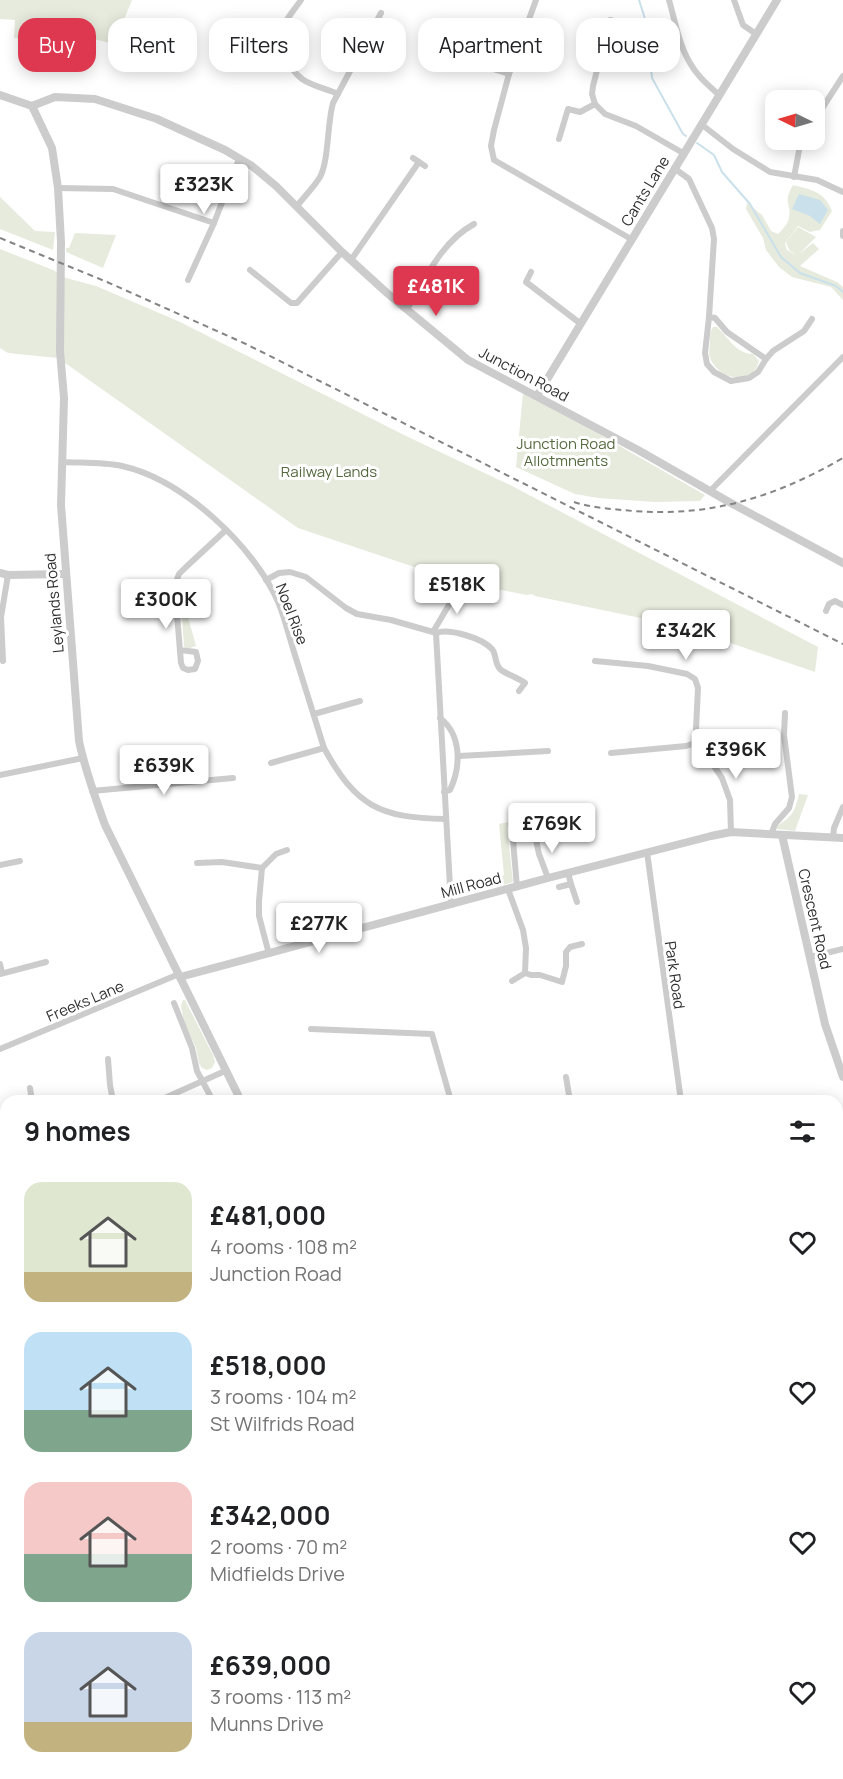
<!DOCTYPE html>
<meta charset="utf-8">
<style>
:root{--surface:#fff;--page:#f2f2f2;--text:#202124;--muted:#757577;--accent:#de3850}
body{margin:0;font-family:Manrope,sans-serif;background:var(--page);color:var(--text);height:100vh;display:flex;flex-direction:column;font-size:22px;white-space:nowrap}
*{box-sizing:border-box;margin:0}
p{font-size:20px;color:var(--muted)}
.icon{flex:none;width:33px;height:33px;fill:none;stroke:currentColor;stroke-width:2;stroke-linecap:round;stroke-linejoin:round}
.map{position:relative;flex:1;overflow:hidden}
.panel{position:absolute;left:0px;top:1095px;width:843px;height:684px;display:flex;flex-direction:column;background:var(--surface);border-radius:18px 18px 0 0;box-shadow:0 3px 15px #0003}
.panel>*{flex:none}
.top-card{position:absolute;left:18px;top:18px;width:807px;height:54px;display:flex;gap:12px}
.needle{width:39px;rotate:275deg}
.buttons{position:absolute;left:765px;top:90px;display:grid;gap:12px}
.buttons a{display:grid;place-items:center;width:60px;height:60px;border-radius:12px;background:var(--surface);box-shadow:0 3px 15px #0003;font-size:30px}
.price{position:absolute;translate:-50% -51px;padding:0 14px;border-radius:6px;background:#fff;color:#222;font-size:20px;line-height:39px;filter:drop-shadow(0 2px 3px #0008)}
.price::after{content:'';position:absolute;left:50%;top:36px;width:18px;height:14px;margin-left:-9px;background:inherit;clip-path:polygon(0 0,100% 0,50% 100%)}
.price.current{background:var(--accent);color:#fff}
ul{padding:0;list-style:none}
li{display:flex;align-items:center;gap:18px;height:150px;padding:0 24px}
li span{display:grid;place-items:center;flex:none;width:168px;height:120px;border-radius:18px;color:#555}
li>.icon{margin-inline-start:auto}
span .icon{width:72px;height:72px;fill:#fffc;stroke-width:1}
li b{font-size:26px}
h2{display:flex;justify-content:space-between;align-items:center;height:72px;padding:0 24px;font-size:26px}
.tag{padding:0 21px;border-radius:18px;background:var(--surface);box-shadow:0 3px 15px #0003;font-size:21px;line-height:54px}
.tag.current{background:var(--accent);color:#fff}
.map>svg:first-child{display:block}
.green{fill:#e6ebdd}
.water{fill:#cae0ea}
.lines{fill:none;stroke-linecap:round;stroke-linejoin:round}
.stream{stroke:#cae0ea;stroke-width:2}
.minor{stroke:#ccc;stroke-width:6}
.tertiary{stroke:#ccc;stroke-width:8}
.secondary{stroke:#b9b9b9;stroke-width:8}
.rail{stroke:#848484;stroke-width:2;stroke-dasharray:6 4.5;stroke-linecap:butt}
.labels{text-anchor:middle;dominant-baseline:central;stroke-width:6;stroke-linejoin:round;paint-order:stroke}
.street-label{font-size:15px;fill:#2f2f2f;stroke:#fff}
.park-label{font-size:15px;fill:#55693e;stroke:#fff}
</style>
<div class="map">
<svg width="843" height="1779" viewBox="0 0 843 1779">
<rect width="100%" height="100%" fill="#fff"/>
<g class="green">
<path d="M 0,0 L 132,0 L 114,44 L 89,38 L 51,36 L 43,41 L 14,38 L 15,20 L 0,19 Z"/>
<path d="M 793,185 C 812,190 824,191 832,211 L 820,230 L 810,232 L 798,226 L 785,243 L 787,250 L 798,256 L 789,250 L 786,242 L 798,227 L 816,237 L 799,254 L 813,243 L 819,249 L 800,266 L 837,282 L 843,287 L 843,300 L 831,287 L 792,277 L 779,267 L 766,250 L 763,238 L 746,209 L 747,203 L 762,215 L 771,231 L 778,234 C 782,230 788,224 789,218 C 792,203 782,204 793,185 Z"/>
<path d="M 0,197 L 35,231 L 55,232 L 53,250 L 0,229 Z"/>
<path d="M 75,233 L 116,235 L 103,268 L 66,252 L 66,248 L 69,248 Z"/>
<path d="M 0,249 L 53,270 L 66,278 L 96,286 L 178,321 L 406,436 L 512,486 L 818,647 L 815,672 L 684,627 L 535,596 L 532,594 L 527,595 L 456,581 L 298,528 L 58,358 L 8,353 L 0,348 Z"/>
<path d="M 713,327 L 717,327 C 728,337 736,354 753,354 L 759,361 C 753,386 720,380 711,360 C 708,354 710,347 710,341 C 710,335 710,332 713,327 Z"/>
<path d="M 523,393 L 557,410 L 705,495 L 700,501 L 655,502 L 598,498 L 575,494 L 516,467 Z"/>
<path d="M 180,588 L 196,646 L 187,649 L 184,646 Z"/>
<path d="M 799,794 L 808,795 L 795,831 L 777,829 L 777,826 C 793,816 795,811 799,794 Z"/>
<path d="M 514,821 L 507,827 L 513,882 L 503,885 L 501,877 L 504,875 L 499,824 Z"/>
<path d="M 183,1000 L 185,1000 L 213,1055 L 215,1062 L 212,1068 L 207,1070 L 202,1068 L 199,1063 L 196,1048 L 184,1022 L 181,1006 Z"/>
<path d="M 837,1395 L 843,1396 L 843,1702 L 837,1704 Z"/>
</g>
<path class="water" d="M 799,194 L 820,200 L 828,210 L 820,224 L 810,216 L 792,209 Z"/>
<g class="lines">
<g class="stream">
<path d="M 639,0 L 646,22 L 652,78 L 683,134 L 686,136"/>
<path d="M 697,143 L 714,155 L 722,172 L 750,204 L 781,257 L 800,273 L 836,286 L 843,292"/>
</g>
<g class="minor">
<path d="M 301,0 C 295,9 286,18 283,28 C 277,45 289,69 302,79 C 312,86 327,89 338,94"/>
<path d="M 536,0 L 509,74 L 494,130 L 491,146 L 494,160 L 631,239"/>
<path d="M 669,0 C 675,21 679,45 690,63 C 697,76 708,85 719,95"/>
<path d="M 734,0 L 743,25 L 756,34"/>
<path d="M 624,24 L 610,20 L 593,86 L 592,94 L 595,104 L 605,114 L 636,126 L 683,153"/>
<path d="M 451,56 L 509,74"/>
<path d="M 449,62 L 453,50"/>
<path d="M 814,121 L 843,76"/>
<path d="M 701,124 L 733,149 L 770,172 L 817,180 L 843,192"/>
<path d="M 559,139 L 568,109 L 580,112 L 595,104"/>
<path d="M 413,158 L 425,166"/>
<path d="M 674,168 L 689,179 L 712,228 L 714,239 L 709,317 L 705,353 L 707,364 L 714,372 L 731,381 L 749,378 L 758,372 L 766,359 L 773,351 L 804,331 L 812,319"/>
<path d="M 794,177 L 801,140"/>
<path d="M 58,188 L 113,189 L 214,223"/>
<path d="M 297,206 C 304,197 314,187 320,177 C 329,160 327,124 333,103 L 381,13"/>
<path d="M 843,231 L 843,236"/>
<path d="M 351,260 L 419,162"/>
<path d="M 250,270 L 291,303 L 297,303 L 342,252"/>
<path d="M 531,272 L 526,282 L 581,324"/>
<path d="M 188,280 L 214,223 L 239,159"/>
<path d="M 407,309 C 426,278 441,242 474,224"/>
<path d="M 709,317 L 715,318 L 727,332 L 766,359"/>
<path d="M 63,462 C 83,463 104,462 122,466 C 184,480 255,547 279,604 C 285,619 289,636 294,652 C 304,684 314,715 324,748 C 356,806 379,818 446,819"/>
<path d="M 710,491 L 843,357"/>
<path d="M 266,580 L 279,573 L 290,572 L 306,577 L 346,608 L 357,614 L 391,620 L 433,632"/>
<path d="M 826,611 L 829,604 L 835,601 L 843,605"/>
<path d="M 433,632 L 436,633 L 451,905"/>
<path d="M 433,632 L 460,586"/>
<path d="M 436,633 C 449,628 482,638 492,649 C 497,655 494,664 501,670 C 508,675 517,677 525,683 L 519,691"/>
<path d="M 180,650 L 196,652 L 198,661 L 195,669 L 188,670 L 183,668 L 181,663 L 175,590 L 176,582 L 179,574 L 186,567 L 226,530"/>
<path d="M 3,661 L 1,617 L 8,575"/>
<path d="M 595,661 L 648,666 L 687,674 L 695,679 L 698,688 L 696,729 L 698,742 L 722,778 L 730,800 L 731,832"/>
<path d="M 314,714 L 360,701"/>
<path d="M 440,718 C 462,735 461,767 450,790 L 444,792"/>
<path d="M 611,753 L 686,746 L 698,742"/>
<path d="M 459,756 L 548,751"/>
<path d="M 271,763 L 324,748"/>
<path d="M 0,775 L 83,758"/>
<path d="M 92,791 L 233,778"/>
<path d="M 512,829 L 517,887"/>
<path d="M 535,835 L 539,854 L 548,878"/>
<path d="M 771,835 L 775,824 L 789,808 L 792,797 L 784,735 L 785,713"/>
<path d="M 833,838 L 834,828 L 843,807"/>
<path d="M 647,852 L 681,1101"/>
<path d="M 197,863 L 222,862 L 262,868"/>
<path d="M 0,865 L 20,861"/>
<path d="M 571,884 L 577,902"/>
<path d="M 559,887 L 571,884 L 568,873"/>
<path d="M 508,889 L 523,930 L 526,948 L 525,973 L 531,975 L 540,975 L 562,982 L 566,966 L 566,952 L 570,947 L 582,944"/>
<path d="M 269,954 L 259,916 L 259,901 L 262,868 L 276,854 L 287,850"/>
<path d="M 810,957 L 843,949"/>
<path d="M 0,964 L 2,973"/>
<path d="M 0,974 L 46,962"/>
<path d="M 512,981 L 525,973"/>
<path d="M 174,1003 L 192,1048 L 197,1071 L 213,1101"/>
<path d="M 311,1029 L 432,1034 L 451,1101"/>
<path d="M 0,1049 L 179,974"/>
<path d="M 108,1059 L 110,1085 L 113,1101"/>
<path d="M 566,1077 L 570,1101"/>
<path d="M 30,1088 L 32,1101"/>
<path d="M 158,1101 L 225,1071"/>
<path d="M 0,1142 L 6,1141"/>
<path d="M 6,1249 C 3,1259 2,1267 6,1277"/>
<path d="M 837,1390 L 843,1391"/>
<path d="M 0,1406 L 6,1403"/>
<path d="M 0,1575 L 6,1575"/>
<path d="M 0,1641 L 6,1620"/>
<path d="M 2,1770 L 3,1779"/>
<path d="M 169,1779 L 169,1773"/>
<path d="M 323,1779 L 324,1773"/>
<path d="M 525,1779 L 526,1773"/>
<path d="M 639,1779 L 640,1773"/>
</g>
<g class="tertiary">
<path d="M 0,95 L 32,106"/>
<path d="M 32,106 L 52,148 L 58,188 L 61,242 L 60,351 L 64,398 L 61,505 L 79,741 C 85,770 95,797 105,825 L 241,1101"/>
<path d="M 32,106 L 55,97 L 95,99 L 157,119 L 225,150 L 252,166 L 276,186 L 342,252 L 387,293 L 468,360 L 638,450 L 729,502 L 843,563"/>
<path d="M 537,396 L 777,0"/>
<path d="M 0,573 L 8,575 L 65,574"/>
<path d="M 782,835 L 825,1024 L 843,1077"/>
<path d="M 180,977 L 548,878 L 711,836 L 731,832 L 843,838"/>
<path d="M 367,1779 L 368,1773"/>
</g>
<g class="secondary">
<path d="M 0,1745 L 6,1745"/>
<path d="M 740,1773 L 773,1779"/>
</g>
<g class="rail">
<path d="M 0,238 L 107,282 L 246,344 L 843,644"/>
<path d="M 574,502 C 592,508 613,509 633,511 C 712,517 775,497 843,458"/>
</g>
</g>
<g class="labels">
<g class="street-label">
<text transform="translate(645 191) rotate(-59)">Cants Lane</text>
<text transform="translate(524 374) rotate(28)">Junction Road</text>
<text transform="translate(54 603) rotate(-95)">Leylands Road</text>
<text transform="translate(292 614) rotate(69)">Noel Rise</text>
<text transform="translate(471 885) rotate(-15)">Mill Road</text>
<text transform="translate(815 919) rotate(77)">Crescent Road</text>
<text transform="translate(675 975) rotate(82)">Park Road</text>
<text transform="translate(85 1001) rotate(-23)">Freeks Lane</text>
</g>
<g class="park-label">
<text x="566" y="443">Junction Road<tspan x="566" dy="17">Allotmnents</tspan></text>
<text x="329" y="471">Railway Lands</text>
</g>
</g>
</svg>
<div class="buttons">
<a><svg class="needle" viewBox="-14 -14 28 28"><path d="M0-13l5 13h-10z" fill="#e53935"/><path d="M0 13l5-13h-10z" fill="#757577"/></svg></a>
</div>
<b class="price" style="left:204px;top:215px">£323K</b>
<b class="price current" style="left:436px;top:317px">£481K</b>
<b class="price" style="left:457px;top:615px">£518K</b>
<b class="price" style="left:166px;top:630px">£300K</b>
<b class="price" style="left:686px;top:661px">£342K</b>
<b class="price" style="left:736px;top:780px">£396K</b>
<b class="price" style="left:164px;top:796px">£639K</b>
<b class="price" style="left:552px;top:854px">£769K</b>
<b class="price" style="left:319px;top:954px">£277K</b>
<div class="top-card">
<a class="tag current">Buy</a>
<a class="tag">Rent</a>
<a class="tag">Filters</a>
<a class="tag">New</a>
<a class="tag">Apartment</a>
<a class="tag">House</a>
</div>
<section class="panel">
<h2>9 homes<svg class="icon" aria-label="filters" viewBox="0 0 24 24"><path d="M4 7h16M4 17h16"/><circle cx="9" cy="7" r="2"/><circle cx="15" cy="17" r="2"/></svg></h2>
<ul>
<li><span style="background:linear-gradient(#dfe7d0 75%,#c2b280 0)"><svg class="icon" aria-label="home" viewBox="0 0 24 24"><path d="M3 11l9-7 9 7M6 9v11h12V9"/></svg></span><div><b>£481,000</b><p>4 rooms · 108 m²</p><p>Junction Road</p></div><svg class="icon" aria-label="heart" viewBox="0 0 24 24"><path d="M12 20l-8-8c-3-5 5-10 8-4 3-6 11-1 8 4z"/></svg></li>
<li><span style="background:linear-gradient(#bfe0f5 65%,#7fa58c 0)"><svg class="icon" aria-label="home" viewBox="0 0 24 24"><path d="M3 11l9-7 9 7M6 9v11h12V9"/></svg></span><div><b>£518,000</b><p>3 rooms · 104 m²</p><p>St Wilfrids Road</p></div><svg class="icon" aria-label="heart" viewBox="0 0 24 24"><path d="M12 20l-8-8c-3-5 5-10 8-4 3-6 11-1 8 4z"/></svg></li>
<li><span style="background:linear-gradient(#f6c9c9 60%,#7fa58c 0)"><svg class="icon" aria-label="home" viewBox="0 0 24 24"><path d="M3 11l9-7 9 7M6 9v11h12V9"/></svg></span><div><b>£342,000</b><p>2 rooms · 70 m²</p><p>Midfields Drive</p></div><svg class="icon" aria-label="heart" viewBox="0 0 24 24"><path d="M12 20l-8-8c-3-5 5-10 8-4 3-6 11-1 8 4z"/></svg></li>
<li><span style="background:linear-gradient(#c9d6e8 75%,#c2b280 0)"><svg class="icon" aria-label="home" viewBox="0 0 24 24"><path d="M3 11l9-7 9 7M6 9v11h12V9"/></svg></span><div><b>£639,000</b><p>3 rooms · 113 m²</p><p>Munns Drive</p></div><svg class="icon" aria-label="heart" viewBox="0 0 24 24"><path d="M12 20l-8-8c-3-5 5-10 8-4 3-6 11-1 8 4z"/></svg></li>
</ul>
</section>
</div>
